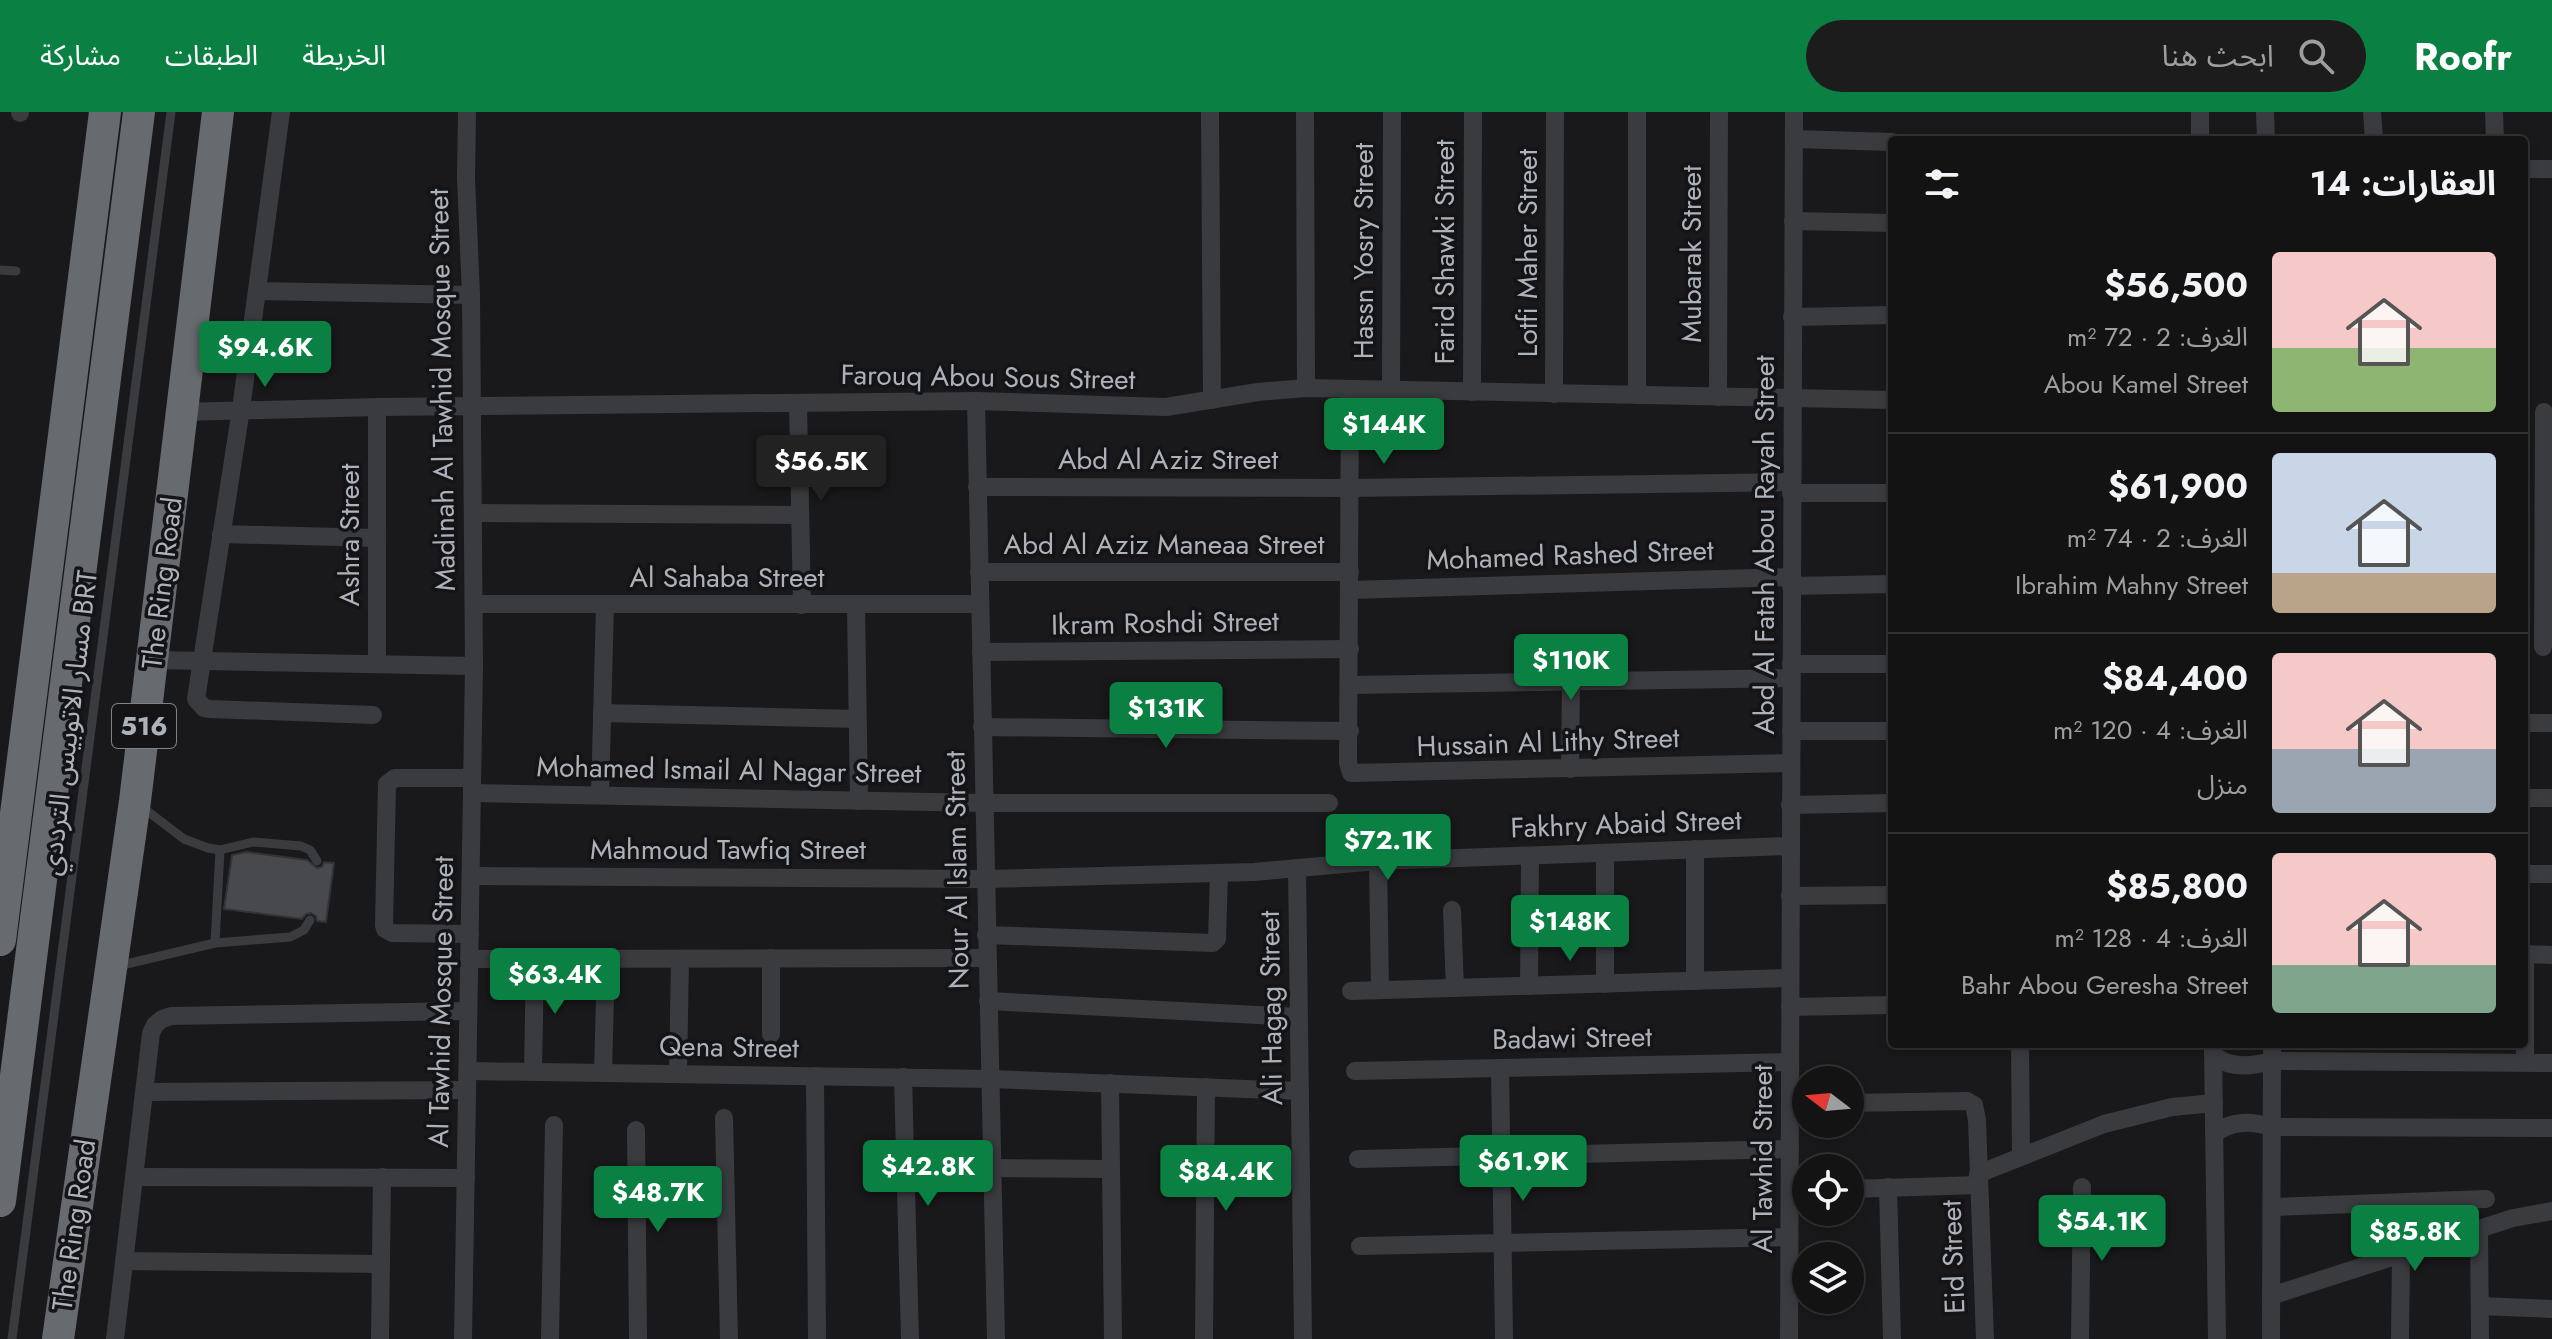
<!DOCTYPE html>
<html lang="ar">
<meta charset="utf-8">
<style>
:root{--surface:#131314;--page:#1c1c1d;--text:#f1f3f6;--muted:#9d9ea0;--line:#323234;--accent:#0b8043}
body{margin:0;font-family:Jost,"Noto Sans Arabic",sans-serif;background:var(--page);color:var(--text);direction:rtl;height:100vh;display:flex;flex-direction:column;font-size:30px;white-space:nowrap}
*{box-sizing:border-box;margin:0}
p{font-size:26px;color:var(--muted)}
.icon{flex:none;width:44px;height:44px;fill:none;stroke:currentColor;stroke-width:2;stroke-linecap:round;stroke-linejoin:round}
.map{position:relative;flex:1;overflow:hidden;direction:ltr}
.drawer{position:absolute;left:1888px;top:24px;width:640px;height:912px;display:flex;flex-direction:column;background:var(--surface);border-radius:8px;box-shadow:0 4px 12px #0003,0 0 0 2px var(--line);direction:rtl}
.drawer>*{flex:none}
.needle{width:52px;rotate:286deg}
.controls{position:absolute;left:1792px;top:954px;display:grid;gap:16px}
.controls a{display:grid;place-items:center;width:72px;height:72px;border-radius:50%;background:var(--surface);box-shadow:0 4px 12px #0003,0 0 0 2px var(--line);font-size:40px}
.price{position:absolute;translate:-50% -68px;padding:0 18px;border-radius:8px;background:var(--accent);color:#fff;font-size:26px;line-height:52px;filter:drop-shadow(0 2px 4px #0008)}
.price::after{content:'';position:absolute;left:50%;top:48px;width:24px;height:18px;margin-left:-12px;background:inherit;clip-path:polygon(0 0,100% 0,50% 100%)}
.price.selected{background:#222;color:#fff}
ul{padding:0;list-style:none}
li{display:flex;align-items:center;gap:24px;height:200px;padding:0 32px}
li+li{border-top:2px solid var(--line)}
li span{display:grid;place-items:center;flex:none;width:224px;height:160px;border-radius:8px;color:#555}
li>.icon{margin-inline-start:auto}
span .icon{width:96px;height:96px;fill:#fffc;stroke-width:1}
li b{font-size:34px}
h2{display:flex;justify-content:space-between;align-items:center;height:96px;padding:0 32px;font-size:34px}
header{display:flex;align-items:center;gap:48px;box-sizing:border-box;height:112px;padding:0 40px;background:var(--accent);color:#fff}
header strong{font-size:38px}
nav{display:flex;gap:44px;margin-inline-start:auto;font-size:28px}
.search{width:560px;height:72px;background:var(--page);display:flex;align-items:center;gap:20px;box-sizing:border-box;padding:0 28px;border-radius:44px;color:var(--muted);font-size:30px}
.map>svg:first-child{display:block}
.building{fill:#48494d;stroke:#333336;stroke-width:2}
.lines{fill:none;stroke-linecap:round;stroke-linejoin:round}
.lane{stroke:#3a3b3f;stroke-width:9}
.street{stroke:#3a3b3f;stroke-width:18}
.highway{stroke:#676a6f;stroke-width:32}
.labels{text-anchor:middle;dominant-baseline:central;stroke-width:7;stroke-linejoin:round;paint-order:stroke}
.shield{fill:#141416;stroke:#7f8288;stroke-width:2}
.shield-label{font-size:26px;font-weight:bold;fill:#adb1b9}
.street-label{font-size:28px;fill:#adb1b9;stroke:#141416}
</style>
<header>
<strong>Roofr</strong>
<div class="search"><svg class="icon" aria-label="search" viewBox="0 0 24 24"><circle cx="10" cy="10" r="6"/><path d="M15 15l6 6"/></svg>ابحث هنا</div>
<nav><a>الخريطة</a><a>الطبقات</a><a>مشاركة</a></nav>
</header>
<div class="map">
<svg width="2552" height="1227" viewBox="0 0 2552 1227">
<rect width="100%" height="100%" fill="#19191b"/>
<path class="building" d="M 246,740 L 307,748 L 317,756 L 322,755 L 324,750 L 334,751 L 326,810 L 317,809 L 316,804 L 311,801 L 306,802 L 302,807 L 224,797 L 232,743 Z"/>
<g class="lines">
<g class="lane">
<path d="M 0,158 L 16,159"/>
<path d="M 142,695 L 184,727 L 208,736 L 220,738 L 253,730 L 301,734 L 310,738 L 317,749"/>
<path d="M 215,831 L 220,738"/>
<path d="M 118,854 L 215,831 L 290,825 L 304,818 L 310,808"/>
<path d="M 12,1227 L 171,0"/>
</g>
<g class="street">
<path d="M 281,0 L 241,297 L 196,587 L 204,596 L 211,597 L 373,603"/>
<path d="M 1210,0 L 1212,288"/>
<path d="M 1305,0 L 1306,276"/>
<path d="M 2200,0 L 2200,28"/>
<path d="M 2265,0 L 2266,28"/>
<path d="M 2372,0 L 2374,28"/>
<path d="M 2494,0 L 2495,28"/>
<path d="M 20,1 L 20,0"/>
<path d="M 1794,27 L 1892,30"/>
<path d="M 2524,57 L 2552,57"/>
<path d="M 1793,109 L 1892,111"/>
<path d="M 257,179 L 471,183"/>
<path d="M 1792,205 L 1892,203"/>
<path d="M 1350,277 L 1348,651 L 1351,661 L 1791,651"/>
<path d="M 1391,278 L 1392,0"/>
<path d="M 1472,280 L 1473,0"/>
<path d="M 1554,282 L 1555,0"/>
<path d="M 1637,283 L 1637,0"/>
<path d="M 1718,285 L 1719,0"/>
<path d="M 976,289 L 996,1227"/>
<path d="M 798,291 L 802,493"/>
<path d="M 377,295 L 377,552"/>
<path d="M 182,300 L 377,295 L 976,289 L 1166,295 L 1258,280 L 1306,276 L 1892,288"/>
<path d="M 977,375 L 1350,376 L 1791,370"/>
<path d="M 1791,381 L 1892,381"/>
<path d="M 473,401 L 800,403"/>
<path d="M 221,422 L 377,426"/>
<path d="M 979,460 L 1350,460"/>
<path d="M 1791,474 L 1892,472"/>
<path d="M 1350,478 L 1791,465"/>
<path d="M 474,492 L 980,492"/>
<path d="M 856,493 L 859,689"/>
<path d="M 2543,535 L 2544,300"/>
<path d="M 981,540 L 1350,537"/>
<path d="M 153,548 L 474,554"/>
<path d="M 1791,552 L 1892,552"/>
<path d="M 1350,573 L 1791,566"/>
<path d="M 602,601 L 857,607"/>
<path d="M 2524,611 L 2552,611"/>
<path d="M 982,615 L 1350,619"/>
<path d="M 1791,619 L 1892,619"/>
<path d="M 1570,657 L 1571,569"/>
<path d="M 472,681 L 984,691 L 1329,691"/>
<path d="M 600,683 L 605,493"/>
<path d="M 2524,686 L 2552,686"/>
<path d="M 1790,693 L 1892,691"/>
<path d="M 1378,749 L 1380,878"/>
<path d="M 1297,756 L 1303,1227"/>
<path d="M 2524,762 L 2552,762"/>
<path d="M 471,764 L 985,767 L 1254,760 L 1378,749 L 1790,734"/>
<path d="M 1790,784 L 1892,783"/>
<path d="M 1452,798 L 1455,876"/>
<path d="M 470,822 L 392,821 L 385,817 L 384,813 L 387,672 L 395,666 L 472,666"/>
<path d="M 986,823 L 1213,831 L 1217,827 L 1219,761"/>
<path d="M 2524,842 L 2552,843"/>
<path d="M 2525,842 L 2525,950"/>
<path d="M 771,846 L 771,922"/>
<path d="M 469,847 L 987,846"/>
<path d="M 1695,869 L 1695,737"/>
<path d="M 1605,872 L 1605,741"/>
<path d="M 1529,874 L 1530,744"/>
<path d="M 1351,879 L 1790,866"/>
<path d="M 988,889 L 1298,905"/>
<path d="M 1790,895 L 1892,893"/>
<path d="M 2020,932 L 2021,1044"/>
<path d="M 2213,935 L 2217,1227"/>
<path d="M 2213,942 C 2228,958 2253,954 2272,949 L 2552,951"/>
<path d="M 1500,956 L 1504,1227"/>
<path d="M 468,959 L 990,967 L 1300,979"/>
<path d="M 1355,959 L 1790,950"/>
<path d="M 533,960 L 535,847"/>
<path d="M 603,961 L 606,847"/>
<path d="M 678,962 L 680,847"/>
<path d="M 815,964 L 817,1227"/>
<path d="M 903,965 L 910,1227"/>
<path d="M 1110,971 L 1113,1227"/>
<path d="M 145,980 L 467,978"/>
<path d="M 1850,991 L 1967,989 L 1974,993 L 1977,1008 L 1985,1227"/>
<path d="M 724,1006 L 729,1227"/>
<path d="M 636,1018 L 638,1227"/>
<path d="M 2214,1022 C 2232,1008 2251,1009 2272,1015 L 2552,1016"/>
<path d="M 1358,1047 L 1790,1037"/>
<path d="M 992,1056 L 1111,1057"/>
<path d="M 1978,1062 L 2104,1012 L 2172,995 L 2214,991"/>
<path d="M 135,1065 L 466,1066"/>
<path d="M 1888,1075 L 1892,1227"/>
<path d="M 1850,1077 L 1978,1073"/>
<path d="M 2272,1095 L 2486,1087"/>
<path d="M 2479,1117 L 2480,1227"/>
<path d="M 1360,1134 L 1789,1125"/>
<path d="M 124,1149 L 381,1152"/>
<path d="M 2271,1184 L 2513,1106 L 2552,1099"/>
<path d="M 2480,1194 L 2552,1197"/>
<path d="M 115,1227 L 151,921 L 155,913 L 162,907 L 171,904 L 468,899"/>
<path d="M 380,1227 L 382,1065"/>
<path d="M 463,1227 L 474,554 L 471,183 L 466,66 L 467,0"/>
<path d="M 550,1227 L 554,1013"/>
<path d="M 1204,1227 L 1206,975"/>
<path d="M 1789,1227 L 1794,0"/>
<path d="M 2080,1227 L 2082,1075"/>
<path d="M 2271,1227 L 2272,932"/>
<path d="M 2400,1227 L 2401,1143"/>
</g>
<g class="highway">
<path d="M 0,828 L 105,0"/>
<path d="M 0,1089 L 139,0"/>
<path d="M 58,1227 L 135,689 L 218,0"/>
</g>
</g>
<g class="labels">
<rect class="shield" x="112" y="592" width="64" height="44" rx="6"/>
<g class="shield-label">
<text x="144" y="614">516</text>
</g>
<g class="street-label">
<text transform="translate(1363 139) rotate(-90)">Hassn Yosry Street</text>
<text transform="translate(1444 140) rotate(-90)">Farid Shawki Street</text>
<text transform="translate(1527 141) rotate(-90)">Lotfi Maher Street</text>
<text transform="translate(1691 142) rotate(-90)">Mubarak Street</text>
<text transform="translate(988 265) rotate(1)">Farouq Abou Sous Street</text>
<text transform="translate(442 278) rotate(-91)">Madinah Al Tawhid Mosque Street</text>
<text x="1168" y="347">Abd Al Aziz Street</text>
<text transform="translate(349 423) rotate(-90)">Ashra Street</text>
<text x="1164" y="432">Abd Al Aziz Maneaa Street</text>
<text transform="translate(1764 433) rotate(-90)">Abd Al Fatah Abou Rayah Street</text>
<text transform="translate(1570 443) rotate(-2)">Mohamed Rashed Street</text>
<text x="727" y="465">Al Sahaba Street</text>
<text transform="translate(162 471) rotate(-83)">The Ring Road</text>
<text transform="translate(1165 511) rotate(-1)">Ikram Roshdi Street</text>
<text transform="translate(69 611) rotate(-83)">مسار الاتوبيس الترددي BRT</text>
<text transform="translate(1548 630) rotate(-2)">Hussain Al Lithy Street</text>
<text transform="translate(729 658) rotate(1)">Mohamed Ismail Al Nagar Street</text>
<text transform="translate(1626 712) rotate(-2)">Fakhry Abaid Street</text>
<text x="728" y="737">Mahmoud Tawfiq Street</text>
<text transform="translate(957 758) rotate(-91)">Nour Al Islam Street</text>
<text transform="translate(441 890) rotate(-89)">Al Tawhid Mosque Street</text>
<text transform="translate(1271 896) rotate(-91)">Ali Hagag Street</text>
<text transform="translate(1572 926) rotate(-1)">Badawi Street</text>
<text transform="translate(729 935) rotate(1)">Qena Street</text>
<text transform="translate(1762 1047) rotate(-90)">Al Tawhid Street</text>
<text transform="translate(74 1113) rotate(-82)">The Ring Road</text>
<text transform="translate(1953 1145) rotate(-92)">Eid Street</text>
</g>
</g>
</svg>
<div class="controls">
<a><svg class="needle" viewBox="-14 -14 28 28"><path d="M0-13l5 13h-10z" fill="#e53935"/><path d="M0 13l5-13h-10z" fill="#9d9ea0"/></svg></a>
<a><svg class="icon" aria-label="locate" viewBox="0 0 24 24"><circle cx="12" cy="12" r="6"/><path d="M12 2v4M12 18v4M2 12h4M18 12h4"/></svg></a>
<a><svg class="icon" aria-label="layers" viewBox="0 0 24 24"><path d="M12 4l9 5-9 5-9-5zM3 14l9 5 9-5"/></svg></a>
</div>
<b class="price" style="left:265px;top:277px">$94.6K</b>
<b class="price" style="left:1384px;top:354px">$144K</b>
<b class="price selected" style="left:821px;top:391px">$56.5K</b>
<b class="price" style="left:1571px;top:590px">$110K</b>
<b class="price" style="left:1166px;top:638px">$131K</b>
<b class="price" style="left:1388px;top:770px">$72.1K</b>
<b class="price" style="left:1570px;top:851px">$148K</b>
<b class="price" style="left:555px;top:904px">$63.4K</b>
<b class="price" style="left:1523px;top:1091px">$61.9K</b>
<b class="price" style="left:928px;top:1096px">$42.8K</b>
<b class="price" style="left:1226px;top:1101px">$84.4K</b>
<b class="price" style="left:658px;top:1122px">$48.7K</b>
<b class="price" style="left:2102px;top:1151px">$54.1K</b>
<b class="price" style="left:2415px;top:1161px">$85.8K</b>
<section class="drawer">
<h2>العقارات: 14<svg class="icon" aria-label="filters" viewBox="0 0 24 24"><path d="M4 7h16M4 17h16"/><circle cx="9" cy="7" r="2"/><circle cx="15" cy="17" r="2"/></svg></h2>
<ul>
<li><span style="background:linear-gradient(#f6c9c9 60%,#8fb573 0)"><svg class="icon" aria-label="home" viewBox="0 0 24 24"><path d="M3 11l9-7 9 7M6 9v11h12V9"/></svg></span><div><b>$56,500</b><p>الغرف: 2 · 72 m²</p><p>Abou Kamel Street</p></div></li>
<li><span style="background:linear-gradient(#c9d6e8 75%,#b9a48a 0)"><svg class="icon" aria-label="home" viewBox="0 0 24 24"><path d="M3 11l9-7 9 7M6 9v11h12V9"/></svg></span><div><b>$61,900</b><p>الغرف: 2 · 74 m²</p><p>Ibrahim Mahny Street</p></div></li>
<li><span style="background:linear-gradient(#f6c9c9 60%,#9aa5b1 0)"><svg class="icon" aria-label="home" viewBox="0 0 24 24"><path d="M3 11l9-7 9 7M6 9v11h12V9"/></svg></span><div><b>$84,400</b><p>الغرف: 4 · 120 m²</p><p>منزل</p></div></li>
<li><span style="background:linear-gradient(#f6c9c9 70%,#7fa58c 0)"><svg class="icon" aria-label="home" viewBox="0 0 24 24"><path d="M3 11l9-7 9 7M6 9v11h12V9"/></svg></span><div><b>$85,800</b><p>الغرف: 4 · 128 m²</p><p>Bahr Abou Geresha Street</p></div></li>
</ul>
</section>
</div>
